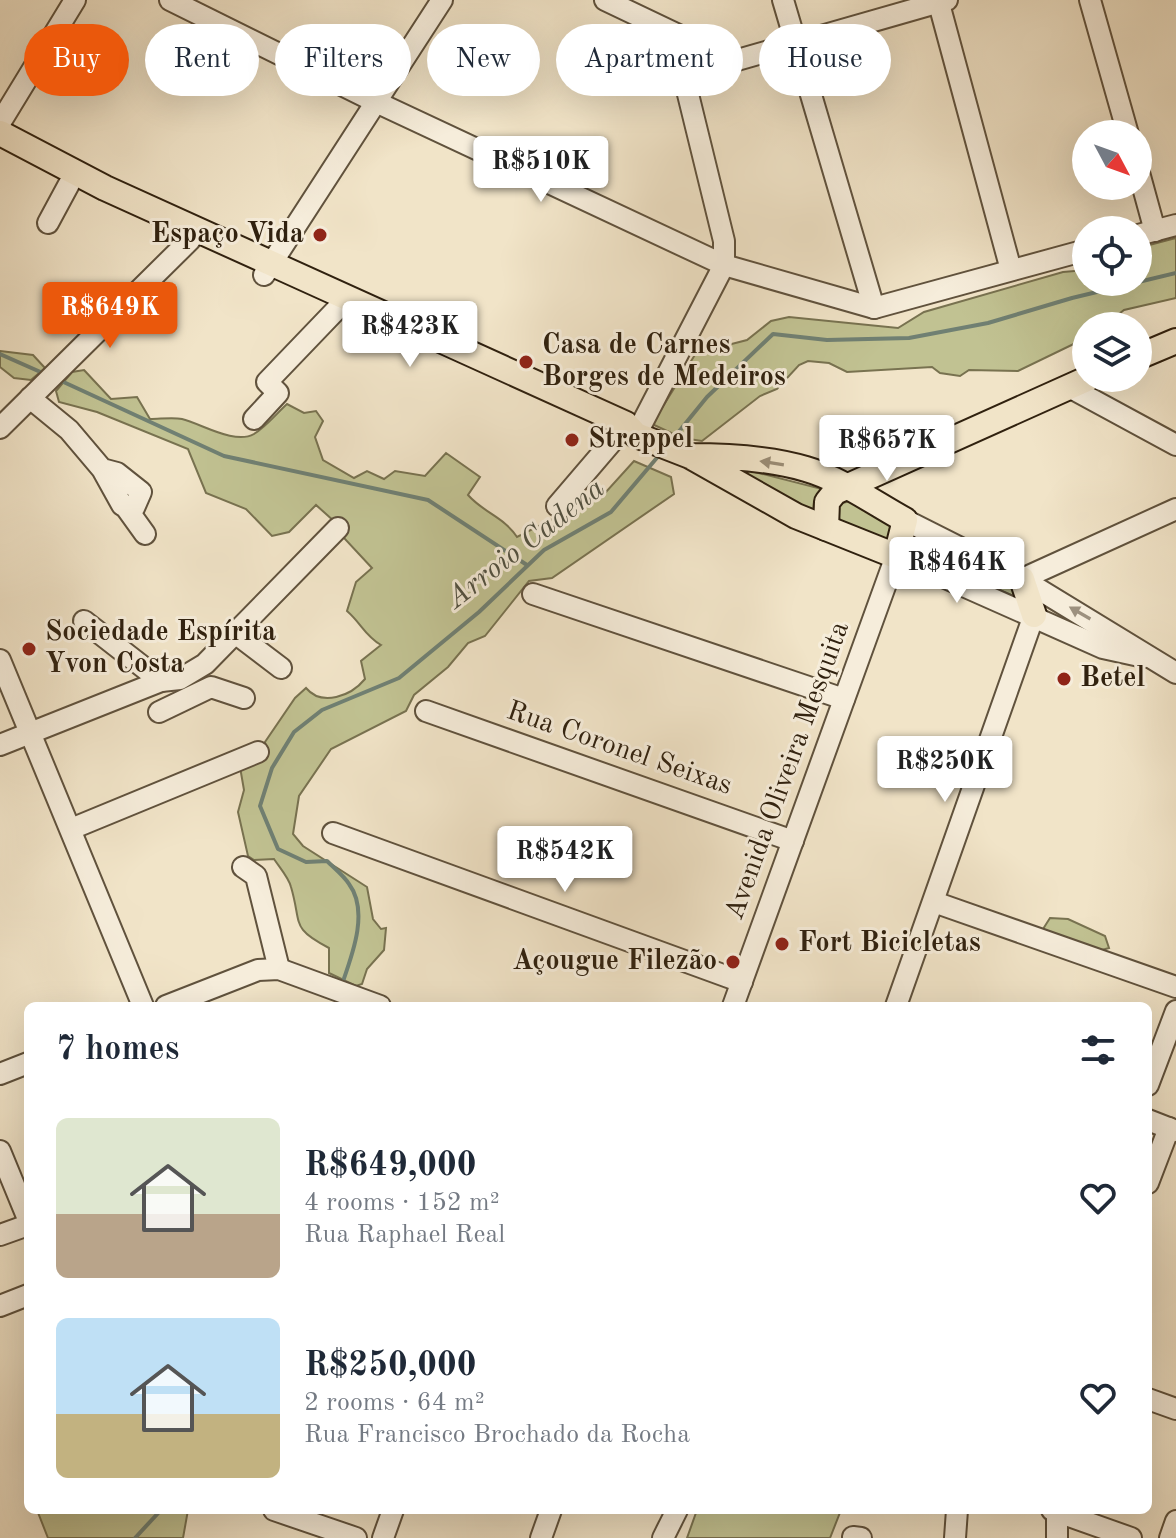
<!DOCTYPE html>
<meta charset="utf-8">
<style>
:root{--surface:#fff;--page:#f2f2f3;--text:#1f2937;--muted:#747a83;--accent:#ea580c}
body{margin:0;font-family:"Old Standard TT",serif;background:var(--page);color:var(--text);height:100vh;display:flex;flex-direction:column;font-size:30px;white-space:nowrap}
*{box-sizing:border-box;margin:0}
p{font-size:26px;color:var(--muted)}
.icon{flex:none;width:44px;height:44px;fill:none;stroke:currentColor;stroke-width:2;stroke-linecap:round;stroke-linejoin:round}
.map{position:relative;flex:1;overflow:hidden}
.sheet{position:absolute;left:24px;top:1002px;width:1128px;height:512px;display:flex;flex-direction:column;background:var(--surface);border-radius:12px;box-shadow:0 8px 32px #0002}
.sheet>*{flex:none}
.top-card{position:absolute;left:24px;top:24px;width:1128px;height:72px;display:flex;gap:16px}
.needle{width:52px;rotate:131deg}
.controls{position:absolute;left:1072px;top:120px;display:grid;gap:16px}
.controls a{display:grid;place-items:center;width:80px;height:80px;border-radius:50%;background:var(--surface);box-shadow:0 8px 32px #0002;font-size:40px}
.price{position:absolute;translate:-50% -68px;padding:0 18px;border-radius:8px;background:#fff;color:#222;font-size:26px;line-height:52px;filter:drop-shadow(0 2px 4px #0008)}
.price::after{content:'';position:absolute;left:50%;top:48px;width:24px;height:18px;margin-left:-12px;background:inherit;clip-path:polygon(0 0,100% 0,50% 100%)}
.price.selected{background:var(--accent);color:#fff}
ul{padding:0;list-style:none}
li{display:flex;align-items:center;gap:24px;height:200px;padding:0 32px}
li span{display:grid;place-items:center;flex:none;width:224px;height:160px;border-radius:12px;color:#555}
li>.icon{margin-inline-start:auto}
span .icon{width:96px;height:96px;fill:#fffc;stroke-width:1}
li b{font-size:34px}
h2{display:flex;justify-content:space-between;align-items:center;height:96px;padding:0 32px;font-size:34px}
.tag{padding:0 28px;border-radius:36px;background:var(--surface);box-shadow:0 8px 32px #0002;font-size:28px;line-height:72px}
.tag.selected{background:var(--accent);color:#fff}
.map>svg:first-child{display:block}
.green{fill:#c1c292;stroke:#787250;stroke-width:2}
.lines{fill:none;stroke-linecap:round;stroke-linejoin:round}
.stream{stroke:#708073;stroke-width:4}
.minor-casing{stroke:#60523d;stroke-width:24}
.major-casing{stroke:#30210f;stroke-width:28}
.minor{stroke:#f6eddb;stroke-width:20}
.major{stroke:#f1e4c8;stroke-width:24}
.oneway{fill:#9a8c75}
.oneway2{fill:#9d917f}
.poi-dot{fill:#8f2418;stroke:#f6eddb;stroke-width:3}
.labels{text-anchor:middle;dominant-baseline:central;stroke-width:6;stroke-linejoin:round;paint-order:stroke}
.poi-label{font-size:28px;font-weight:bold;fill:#30210f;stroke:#f6eddb;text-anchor:start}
.street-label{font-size:28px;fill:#30210f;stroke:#f6eddb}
.water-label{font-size:30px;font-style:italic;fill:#505041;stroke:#f6eddb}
</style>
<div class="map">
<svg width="1176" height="1538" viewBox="0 0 1176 1538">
<rect width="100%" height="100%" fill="#f1e4c8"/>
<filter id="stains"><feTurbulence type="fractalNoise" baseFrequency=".0025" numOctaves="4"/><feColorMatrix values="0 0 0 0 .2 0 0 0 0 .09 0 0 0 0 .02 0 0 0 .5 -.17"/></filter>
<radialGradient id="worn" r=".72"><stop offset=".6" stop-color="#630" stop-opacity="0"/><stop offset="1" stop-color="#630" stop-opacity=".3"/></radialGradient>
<g class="green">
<path d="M 1176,238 L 1176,298 L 1124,310 L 1104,326 L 1086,326 L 1086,338 L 1018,371 L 969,370 L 960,376 L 940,373 L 932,367 L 847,372 L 829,363 L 808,361 L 799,365 L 777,389 L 760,396 L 702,441 L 682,438 L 652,424 L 701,345 L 720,347 L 747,340 L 771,321 L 789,317 L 898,328 L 924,312 L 1063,272 L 1086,270 L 1086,282 L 1138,282 L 1138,248 Z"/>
<path d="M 0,351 L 33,355 L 45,368 L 31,380 L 14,378 L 0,367 Z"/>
<path d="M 84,370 L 111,399 L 137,397 L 150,419 C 160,419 173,417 182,419 C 202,424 235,445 254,434 C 266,427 277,413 287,404 L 304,413 L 316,411 L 323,421 L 315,437 L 323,460 L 354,478 L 367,471 L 384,479 L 395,471 L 425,476 L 446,453 L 480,477 L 468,495 C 484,513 504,517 517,537 L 606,492 L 634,461 L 671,477 L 674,494 L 552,578 L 529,581 L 485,636 L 468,643 L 448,667 L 414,695 L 406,711 L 331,749 L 299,796 L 293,834 L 303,846 L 367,887 L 373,919 L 381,929 L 386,928 L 384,950 L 367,969 L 362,984 L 356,986 L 329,973 L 329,948 C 290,928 302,924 291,887 C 289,878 280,868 274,859 L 254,860 L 248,856 L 238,812 L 244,790 L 240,767 L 266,750 L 265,742 L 295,698 L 306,688 C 322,707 351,696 365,679 L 361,661 L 381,645 C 365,636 361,623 347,611 L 356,582 L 372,568 L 344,538 L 345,531 L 316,505 L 289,532 L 272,536 L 246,509 L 206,493 L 188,449 L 97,412 L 59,402 L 56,391 L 72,372 Z"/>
<path d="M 727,465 L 822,489 L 814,501 L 813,512 L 725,471 Z"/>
<path d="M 850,501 L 895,524 L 887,543 L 840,523 L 836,511 L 839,504 Z"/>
<path d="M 914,534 L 1013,583 L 1016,597 L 907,550 Z"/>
<path d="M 1050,918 L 1068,919 L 1105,936 L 1109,948 L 1095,952 L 1043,929 Z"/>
<path d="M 37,1510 L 188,1510 L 183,1538 L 48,1538 Z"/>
<path d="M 697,1510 L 841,1510 L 830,1538 L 687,1538 Z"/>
</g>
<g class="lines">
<g class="stream">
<path d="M 0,354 L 45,374"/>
<path d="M 57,379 L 224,456 L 428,500 L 527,565"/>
<path d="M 672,440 L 707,397 L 773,334 L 827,340 L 909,338 L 988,323 L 1072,298 L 1176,273"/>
<path d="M 341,987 C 351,958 370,912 349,884 C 344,876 334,868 327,861 L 306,862 L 278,849 L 260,806 L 272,768 L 294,732 L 322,710 L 399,678 L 479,612 L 544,550 L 611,512 L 661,453"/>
<path d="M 135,1538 L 161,1510"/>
</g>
<g class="minor-casing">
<g id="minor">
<path d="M 170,0 L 376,102 L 724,265 L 874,308 L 1086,250"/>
<path d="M 605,0 L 733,61"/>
<path d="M 783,0 L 874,308"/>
<path d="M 938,0 L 1011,270"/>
<path d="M 1090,0 L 1128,134"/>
<path d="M 49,43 L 96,71"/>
<path d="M 685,75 L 947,0"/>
<path d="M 0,123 L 75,0"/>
<path d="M 1138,169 L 1155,231"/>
<path d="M 48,223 L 69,184"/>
<path d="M 1138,235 L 1176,225"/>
<path d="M 264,275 L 442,0"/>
<path d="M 1069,387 L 1176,445"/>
<path d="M 30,398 L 69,430 L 102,469 L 122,505 L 134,508 L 141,492 L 117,473 L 102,469"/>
<path d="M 254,419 L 278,393 L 267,382 L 337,309"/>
<path d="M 0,428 L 190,240"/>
<path d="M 636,435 L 724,265 L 724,241 L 673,33"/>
<path d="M 557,506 L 616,437"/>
<path d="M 127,509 L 145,534"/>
<path d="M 905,520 L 1022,579 L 1176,673"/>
<path d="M 1022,579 L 1176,509"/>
<path d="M 533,594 L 844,699"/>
<path d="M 84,621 L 161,681"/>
<path d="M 235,633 L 281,668"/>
<path d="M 0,660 L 143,1006"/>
<path d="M 426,711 L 793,841"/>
<path d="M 159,712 L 211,687 L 244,698"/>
<path d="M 0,745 L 161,681 L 180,679 L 205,664 L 338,528"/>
<path d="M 71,829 L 258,752"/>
<path d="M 333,833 L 742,982"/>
<path d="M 243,867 L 256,876 L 279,969"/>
<path d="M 934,902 L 1176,987"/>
<path d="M 166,1006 L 258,970 L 279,969 L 380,1006"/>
<path d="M 733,1006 L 896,556 L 1103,648 L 1144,657"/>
<path d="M 896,1006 L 1034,615"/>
<path d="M 0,1074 L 28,1063"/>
<path d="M 1148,1085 L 1176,1011"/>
<path d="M 1148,1120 L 1176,1131"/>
<path d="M 0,1151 L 28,1219"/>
<path d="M 1148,1183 L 1169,1128"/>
<path d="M 0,1235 L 28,1225"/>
<path d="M 0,1306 L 28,1295"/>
<path d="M 1148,1399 L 1176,1409"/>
<path d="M 274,1510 L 356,1538"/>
<path d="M 1052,1510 L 1131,1538"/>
<path d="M 853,1537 L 861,1538"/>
<path d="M 383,1538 L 393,1510"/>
<path d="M 541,1538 L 551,1510"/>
<path d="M 663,1538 L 677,1510"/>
<path d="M 955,1538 L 957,1510"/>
<path d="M 1057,1538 L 1057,1512"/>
<path d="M 1170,1538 L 1176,1521"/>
</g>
</g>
<g class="major-casing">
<g id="major">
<path d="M 0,133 L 105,188 L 626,424 L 636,435 L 690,456 L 796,516 L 896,556 L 905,520 C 874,503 841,479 806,469 C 770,458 728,456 690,456"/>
<path d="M 1138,357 L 1176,341"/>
<path d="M 826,528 L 827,502 L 835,492 L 1089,378"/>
<path d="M 1022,579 L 1034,615"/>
</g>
</g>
<use href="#minor" class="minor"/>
<use href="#major" class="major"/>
</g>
<defs><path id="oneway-solid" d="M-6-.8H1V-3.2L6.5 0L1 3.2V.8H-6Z" transform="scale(2)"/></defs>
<use class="oneway" href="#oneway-solid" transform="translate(772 463) rotate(-171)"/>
<use class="oneway2" href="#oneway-solid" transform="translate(1080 613) rotate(-150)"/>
<g class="poi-dot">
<circle cx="320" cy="235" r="8"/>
<circle cx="526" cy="362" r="8"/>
<circle cx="572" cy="440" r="8"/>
<circle cx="29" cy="649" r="8"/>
<circle cx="1064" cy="679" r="8"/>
<circle cx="782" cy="944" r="8"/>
<circle cx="733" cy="962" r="8"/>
</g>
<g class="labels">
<g class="poi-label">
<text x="304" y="235" text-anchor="end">Espaço Vida</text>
<text x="542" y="346">Casa de Carnes<tspan x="542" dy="32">Borges de Medeiros</tspan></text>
<text x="588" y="440">Streppel</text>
<text x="45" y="633">Sociedade Espírita<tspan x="45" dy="32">Yvon Costa</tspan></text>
<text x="1080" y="679">Betel</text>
<text x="798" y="944">Fort Bicicletas</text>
<text x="717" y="962" text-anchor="end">Açougue Filezão</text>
</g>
<g class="street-label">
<text transform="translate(619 749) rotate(19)">Rua Coronel Seixas</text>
<text transform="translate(788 771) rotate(-70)">Avenida Oliveira Mesquita</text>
</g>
<g class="water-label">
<text transform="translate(526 544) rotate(-38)">Arroio Cadena</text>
</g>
</g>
<rect width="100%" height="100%" filter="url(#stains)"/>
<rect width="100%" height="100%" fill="url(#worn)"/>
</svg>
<div class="controls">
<a><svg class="needle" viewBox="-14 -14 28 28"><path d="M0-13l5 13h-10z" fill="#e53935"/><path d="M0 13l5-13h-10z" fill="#747a83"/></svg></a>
<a><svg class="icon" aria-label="locate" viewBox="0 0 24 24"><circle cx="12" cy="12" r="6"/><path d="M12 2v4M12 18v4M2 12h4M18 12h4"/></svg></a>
<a><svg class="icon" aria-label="layers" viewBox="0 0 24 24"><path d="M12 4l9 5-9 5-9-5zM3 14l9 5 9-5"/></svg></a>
</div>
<b class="price" style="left:541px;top:204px">R$510K</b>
<b class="price selected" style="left:110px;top:350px">R$649K</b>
<b class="price" style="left:410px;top:369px">R$423K</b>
<b class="price" style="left:887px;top:483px">R$657K</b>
<b class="price" style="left:957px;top:605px">R$464K</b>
<b class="price" style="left:945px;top:804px">R$250K</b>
<b class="price" style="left:565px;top:894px">R$542K</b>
<div class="top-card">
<a class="tag selected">Buy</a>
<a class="tag">Rent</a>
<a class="tag">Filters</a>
<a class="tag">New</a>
<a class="tag">Apartment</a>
<a class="tag">House</a>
</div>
<section class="sheet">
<h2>7 homes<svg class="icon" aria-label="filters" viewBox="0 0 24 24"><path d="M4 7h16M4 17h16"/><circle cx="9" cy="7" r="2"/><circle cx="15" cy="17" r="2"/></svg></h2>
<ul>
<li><span style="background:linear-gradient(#dfe7d0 60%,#b9a48a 0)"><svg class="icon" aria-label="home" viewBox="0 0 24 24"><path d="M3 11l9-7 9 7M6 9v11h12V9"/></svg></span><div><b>R$649,000</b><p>4 rooms · 152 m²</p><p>Rua Raphael Real</p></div><svg class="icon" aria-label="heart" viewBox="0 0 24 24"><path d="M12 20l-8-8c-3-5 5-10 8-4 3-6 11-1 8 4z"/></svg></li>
<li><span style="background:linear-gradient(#bfe0f5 60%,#c2b280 0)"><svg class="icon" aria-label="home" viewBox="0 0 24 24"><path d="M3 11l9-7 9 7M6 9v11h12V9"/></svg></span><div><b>R$250,000</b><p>2 rooms · 64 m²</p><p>Rua Francisco Brochado da Rocha</p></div><svg class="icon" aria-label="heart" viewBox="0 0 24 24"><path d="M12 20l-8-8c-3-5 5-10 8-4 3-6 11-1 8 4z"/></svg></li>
</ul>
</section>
</div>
